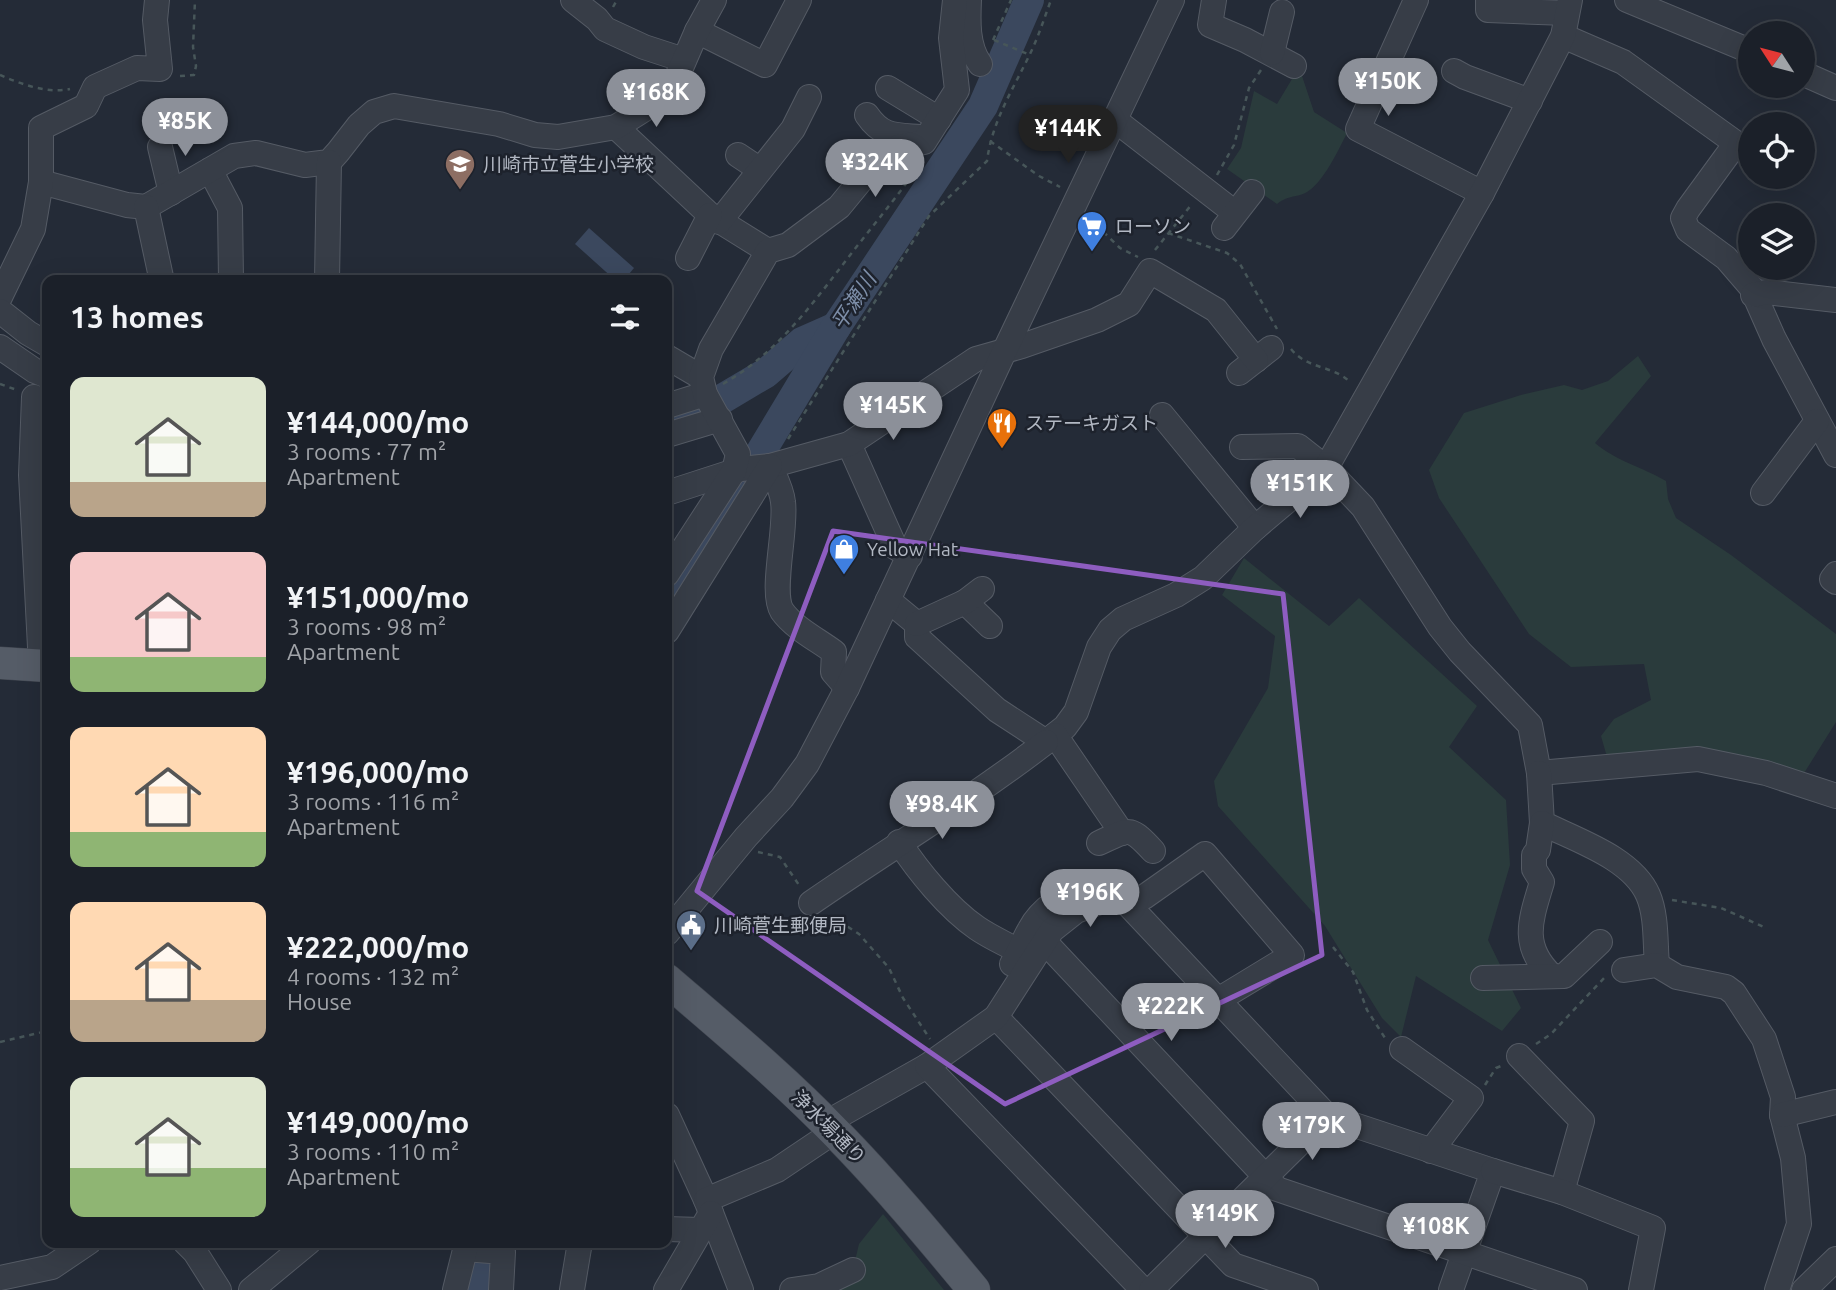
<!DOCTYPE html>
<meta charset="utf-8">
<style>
:root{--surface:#1b2029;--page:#242831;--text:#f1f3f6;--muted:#a0a3a8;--line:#393e46;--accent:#8c9099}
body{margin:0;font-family:Ubuntu,"Noto Sans JP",sans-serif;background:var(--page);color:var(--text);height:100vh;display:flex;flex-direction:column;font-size:26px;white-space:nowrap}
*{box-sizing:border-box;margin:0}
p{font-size:23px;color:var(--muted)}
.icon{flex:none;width:38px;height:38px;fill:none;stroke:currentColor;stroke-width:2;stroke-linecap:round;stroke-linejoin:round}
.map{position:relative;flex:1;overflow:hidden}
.panel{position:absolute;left:42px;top:275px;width:630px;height:973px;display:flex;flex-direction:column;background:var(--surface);border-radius:14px;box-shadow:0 7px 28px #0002,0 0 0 2px var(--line)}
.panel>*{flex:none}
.needle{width:46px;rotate:306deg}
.fabs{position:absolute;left:1738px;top:21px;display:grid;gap:14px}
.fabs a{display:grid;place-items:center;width:77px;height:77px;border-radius:50%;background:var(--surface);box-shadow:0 7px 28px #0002,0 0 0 2px var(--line);font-size:35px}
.price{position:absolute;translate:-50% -60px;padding:0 16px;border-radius:24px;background:var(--accent);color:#fff;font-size:23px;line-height:46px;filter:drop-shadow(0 2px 4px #0008)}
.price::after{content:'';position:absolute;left:50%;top:42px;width:21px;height:16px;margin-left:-10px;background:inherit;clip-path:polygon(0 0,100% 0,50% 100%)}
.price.current{background:#222;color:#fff}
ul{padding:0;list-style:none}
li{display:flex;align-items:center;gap:21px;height:175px;padding:0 28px}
li span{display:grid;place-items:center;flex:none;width:196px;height:140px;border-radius:14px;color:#555}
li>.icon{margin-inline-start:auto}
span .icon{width:84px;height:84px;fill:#fffc;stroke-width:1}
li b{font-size:30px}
h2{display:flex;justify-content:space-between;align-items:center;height:84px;padding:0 28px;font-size:30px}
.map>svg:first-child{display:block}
.green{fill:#2a3b3c}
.water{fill:#3b485e}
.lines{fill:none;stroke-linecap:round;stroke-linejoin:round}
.river{stroke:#3b485e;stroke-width:30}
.minor-casing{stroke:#555b65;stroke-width:26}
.major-casing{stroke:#414650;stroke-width:33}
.path{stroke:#475659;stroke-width:2.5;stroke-dasharray:5 5;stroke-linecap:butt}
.minor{stroke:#373d47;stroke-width:24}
.major{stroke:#555c67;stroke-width:32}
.marked{fill:none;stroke:#8e5dc0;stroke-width:5;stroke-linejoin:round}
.labels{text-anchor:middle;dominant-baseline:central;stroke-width:5;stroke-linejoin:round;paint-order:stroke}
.poi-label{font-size:19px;fill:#b2b8c3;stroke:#1d222c;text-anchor:start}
.street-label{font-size:19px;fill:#b2b8c3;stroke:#1d222c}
.water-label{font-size:21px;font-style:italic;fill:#7d8ea8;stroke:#1d222c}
</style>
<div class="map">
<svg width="1836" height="1290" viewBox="0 0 1836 1290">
<rect width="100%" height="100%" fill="#242b37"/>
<g class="green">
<path d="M 1270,66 L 1299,67 L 1314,112 L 1347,133 C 1339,149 1323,183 1307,192 C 1297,198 1290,194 1277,204 L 1227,169 L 1241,148 L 1254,91 L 1277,104 L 1292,79 Z"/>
<path d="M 1638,356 L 1651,376 L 1595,443 C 1616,461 1642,467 1666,481 L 1668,499 L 1676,518 L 1731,555 L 1836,634 L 1836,722 L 1801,778 L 1717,774 L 1607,757 L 1601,736 L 1614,719 L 1651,700 L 1644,664 L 1571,667 L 1529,634 L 1439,498 L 1429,470 L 1464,413 L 1521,395 L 1564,385 L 1582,390 L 1608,381 Z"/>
<path d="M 1244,558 L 1329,626 L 1359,598 L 1477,706 L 1449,747 L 1506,800 L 1510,865 L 1488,940 L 1521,1008 L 1502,1031 L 1416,976 L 1401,1037 L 1382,1018 L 1325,926 L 1218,806 L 1214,781 L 1268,688 L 1275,636 L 1222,595 Z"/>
<path d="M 883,1214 L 944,1290 L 827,1290 L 854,1265 L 859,1244 Z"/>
</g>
<path class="water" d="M 589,228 L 634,268 L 624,280 L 615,280 L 575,244 Z"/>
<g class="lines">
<g class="river">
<path d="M 667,420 L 699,410 L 717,402 L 766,373 L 802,342 L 836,327"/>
<path d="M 667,597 L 738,490 L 836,327 L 983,106 L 1029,0"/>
<path d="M 479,1290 L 485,1242"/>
</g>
<g class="minor-casing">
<g id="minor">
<path d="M 573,0 L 597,19 L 605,29 L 644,47 L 684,60"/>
<path d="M 969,0 C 968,21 967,46 980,64"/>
<path d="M 1214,0 L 1210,25 L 1245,40 L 1294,66"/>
<path d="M 1416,0 L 1358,129 L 1482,193"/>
<path d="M 1488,0 L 1488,10 L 1567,13"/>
<path d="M 1627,0 L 1750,51"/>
<path d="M 697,31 L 765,65 L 799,0"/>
<path d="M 1563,36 L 1623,62 L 1733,141 L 1734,146 L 1688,209 L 1683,218 L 1688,230 L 1726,258 L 1751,287 L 1774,339 L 1836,455"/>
<path d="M 1272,53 L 1282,12"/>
<path d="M 1454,71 L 1465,77 L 1530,101"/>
<path d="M 1802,73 L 1836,88"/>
<path d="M 888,88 L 939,119"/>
<path d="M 867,115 C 882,137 895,135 920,137"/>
<path d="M 1115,120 L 1235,213"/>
<path d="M 616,127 L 710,215 L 768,251"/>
<path d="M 160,147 L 171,193"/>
<path d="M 738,155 L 759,169"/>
<path d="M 210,170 L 230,208 L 231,280"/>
<path d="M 41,182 L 127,205 L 146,207 L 234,156 L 256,153 L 305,165 L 329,162 L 338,152 L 359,125 L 374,112 L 394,106 L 499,124 L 535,135 L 558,137 L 616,127 L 659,100 L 677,77 L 697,31 L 714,0"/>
<path d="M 146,207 L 161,277"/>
<path d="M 719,222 L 793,129 L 809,97"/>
<path d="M 1224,228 L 1252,192"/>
<path d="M 688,258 L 710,215"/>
<path d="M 327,280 L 329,162"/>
<path d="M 1753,295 L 1766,292 L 1836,300"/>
<path d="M 0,297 L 33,229 L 41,182 L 41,128 L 86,106 L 95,87 L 137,68 L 160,69 L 155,20 L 157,0"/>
<path d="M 0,311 L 28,333 L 47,344"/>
<path d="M 0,347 L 35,371 L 47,376"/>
<path d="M 667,357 L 701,377"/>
<path d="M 1239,373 L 1271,348"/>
<path d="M 34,397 L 31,475 L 41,666"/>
<path d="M 667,406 L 705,394"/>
<path d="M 1162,415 L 1255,528"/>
<path d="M 667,435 L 720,419"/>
<path d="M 849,444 L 895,547 L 910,556"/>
<path d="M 1242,447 L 1298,446 L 1326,468 L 1363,507 L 1440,627 L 1460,652 L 1530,725 L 1539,773 L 1698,759 L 1766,773 L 1836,796"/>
<path d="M 770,466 C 775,477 782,490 783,502 C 787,529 770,592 782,611 C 794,628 818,640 834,652 L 833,672 L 847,688"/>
<path d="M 667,493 L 741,469 L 770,466 L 849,444 L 976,359 L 1022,346 L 1097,320 L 1129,304 L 1150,271 L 1216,310 L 1256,360"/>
<path d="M 1763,493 L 1817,421"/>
<path d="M 667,574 L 734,471 L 738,454 L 705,394 L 701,377 L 711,349 L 768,251 L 788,245 L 839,207 L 867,173 L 898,147 L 924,142 L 957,90 L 951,38 L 955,0"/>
<path d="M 1836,574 L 1832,579 L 1836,582"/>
<path d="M 888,600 L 917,624 L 917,637 L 997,710 L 1046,742 L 1065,727 L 1076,712 L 1099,647 L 1110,630 L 1123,619 L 1176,595 L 1203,578 L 1255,528 L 1326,468 L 1482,193 L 1563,36 L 1570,0"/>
<path d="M 965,602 L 990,626"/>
<path d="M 917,624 L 965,602 L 982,589"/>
<path d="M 667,631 L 770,466"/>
<path d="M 1055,735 L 1122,833"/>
<path d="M 1539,773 L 1542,823 C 1576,840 1632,858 1648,895 C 1657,916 1655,943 1657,965"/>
<path d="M 1542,823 L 1538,850 L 1534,855 L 1534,869 L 1542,882 C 1531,919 1520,945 1551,975"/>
<path d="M 899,842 C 918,871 948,908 977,928 C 990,937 1006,944 1020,952"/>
<path d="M 1099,843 C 1129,829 1129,825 1153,851"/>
<path d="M 1122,898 L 1327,1116 L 1493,1171 L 1451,1290"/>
<path d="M 811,903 C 889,849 971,800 1046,742"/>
<path d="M 667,933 L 746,837 L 782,798 L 807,764 L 847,688 L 1005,350 L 1172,0"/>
<path d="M 1044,941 L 1277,1189 L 1575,1290"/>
<path d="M 1012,964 C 1019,953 1023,941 1030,929 C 1041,908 1064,895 1085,884"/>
<path d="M 1624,970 L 1657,965 L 1677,977 L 1726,987 L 1734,993 L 1764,1039 L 1783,1097 L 1782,1115 L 1793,1158 L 1799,1224 L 1777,1290"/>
<path d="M 1483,978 L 1564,976 L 1600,942"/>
<path d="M 996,1017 L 1233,1265 L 1306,1290"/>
<path d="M 1402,1049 L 1471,1098 L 1431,1151"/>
<path d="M 1519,1056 L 1582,1121 L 1562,1192"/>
<path d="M 667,1115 L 706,1200 L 741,1290"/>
<path d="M 1782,1115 L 1836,1102"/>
<path d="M 826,1123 L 927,1066"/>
<path d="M 1493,1171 L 1562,1192 L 1653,1228 L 1641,1290"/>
<path d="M 706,1200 L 777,1170 L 835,1131"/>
<path d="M 667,1229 L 700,1230"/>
<path d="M 185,1242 L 195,1252 L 219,1290"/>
<path d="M 465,1249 L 503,1252 L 501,1290"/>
<path d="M 0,1278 L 52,1267 L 89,1242"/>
<path d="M 251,1290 L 309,1242"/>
<path d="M 455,1290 L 467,1242"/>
<path d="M 572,1290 L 580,1242"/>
<path d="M 666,1290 L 711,1213"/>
<path d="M 792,1290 L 819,1286 L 853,1270"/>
<path d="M 1143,1290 L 927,1066 L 996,1017 L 1052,930 L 1076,911 L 1102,901 L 1144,897 L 1205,854 L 1292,955 L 1218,1000"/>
<path d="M 1151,1290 L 1327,1116"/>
<path d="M 1804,1290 L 1836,1259"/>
</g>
</g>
<g class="major-casing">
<g id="major">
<path d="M 0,663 L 47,666"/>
<path d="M 667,980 C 725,1030 784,1079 837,1134 C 886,1184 930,1237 974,1290"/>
</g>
</g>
<g class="path">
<path d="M 613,7 L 617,0"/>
<path d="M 993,40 L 1011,0"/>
<path d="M 994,40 L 1030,55"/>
<path d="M 0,75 C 21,84 47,94 70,89"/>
<path d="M 180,76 L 194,75 L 196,66 L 193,47 L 195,0"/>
<path d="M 990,141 L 1039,176 L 1060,187"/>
<path d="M 1217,175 L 1234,145 L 1249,88 L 1261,70"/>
<path d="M 1089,218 L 1120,248 L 1138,257"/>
<path d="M 1168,233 L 1227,253 L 1240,264 L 1277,329"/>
<path d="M 1155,250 L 1192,204"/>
<path d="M 1291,349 C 1308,370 1334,365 1351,383"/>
<path d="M 0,384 L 17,390"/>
<path d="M 723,384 C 782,350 817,297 858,245 C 879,218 901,192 920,164"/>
<path d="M 788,439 L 929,216 L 987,161 C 992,122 1012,91 1029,56 C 1038,38 1044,19 1051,0"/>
<path d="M 758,852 L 780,857 L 799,885"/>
<path d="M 1672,900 L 1721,908 L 1764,927"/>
<path d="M 831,916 L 859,934 L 889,968 L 903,998 L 930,1039"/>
<path d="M 1333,947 L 1353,972 L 1367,1010 L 1385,1038"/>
<path d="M 0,1042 L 47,1031"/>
<path d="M 1536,1044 L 1551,1034 L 1606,976"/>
<path d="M 1485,1085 L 1496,1068 L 1501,1066"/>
</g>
<use href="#minor" class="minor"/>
<use href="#major" class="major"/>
</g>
<path class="marked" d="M 833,531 L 1283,594 L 1322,955 L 1005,1104 L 697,891 Z"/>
<defs>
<g id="school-pin" transform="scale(1.575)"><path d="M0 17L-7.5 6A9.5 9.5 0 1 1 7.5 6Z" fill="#8d6e63" stroke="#1d222c"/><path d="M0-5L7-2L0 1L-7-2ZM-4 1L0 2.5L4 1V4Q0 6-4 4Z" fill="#fff"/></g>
<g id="supermarket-pin" transform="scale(1.575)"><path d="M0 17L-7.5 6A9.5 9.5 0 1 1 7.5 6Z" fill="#3f7fe0" stroke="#1d222c"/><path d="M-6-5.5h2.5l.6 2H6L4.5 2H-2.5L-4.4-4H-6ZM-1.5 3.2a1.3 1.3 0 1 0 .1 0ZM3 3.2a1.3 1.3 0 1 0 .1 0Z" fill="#fff"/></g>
<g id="restaurant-pin" transform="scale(1.575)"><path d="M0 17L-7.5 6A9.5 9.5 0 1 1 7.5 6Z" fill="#e8710a" stroke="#1d222c"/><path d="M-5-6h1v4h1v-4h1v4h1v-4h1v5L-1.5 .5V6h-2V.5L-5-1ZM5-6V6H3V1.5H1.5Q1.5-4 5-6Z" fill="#fff"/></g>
<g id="shop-pin" transform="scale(1.575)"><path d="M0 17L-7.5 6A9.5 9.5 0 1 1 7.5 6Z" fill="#3f7fe0" stroke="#1d222c"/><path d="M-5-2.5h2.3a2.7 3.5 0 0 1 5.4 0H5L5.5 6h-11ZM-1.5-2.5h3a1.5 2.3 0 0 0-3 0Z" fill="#fff"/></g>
<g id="civic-pin" transform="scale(1.575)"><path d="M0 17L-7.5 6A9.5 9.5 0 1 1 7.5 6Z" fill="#5c6f8a" stroke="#1d222c"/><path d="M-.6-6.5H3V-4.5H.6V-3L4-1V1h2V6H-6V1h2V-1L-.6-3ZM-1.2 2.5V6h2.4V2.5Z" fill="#fff"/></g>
</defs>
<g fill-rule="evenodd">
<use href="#school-pin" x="460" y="164"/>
<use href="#supermarket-pin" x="1092" y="226"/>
<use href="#restaurant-pin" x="1002" y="423"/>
<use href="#shop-pin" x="844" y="549"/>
<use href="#civic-pin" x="691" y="925"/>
</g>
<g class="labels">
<g class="poi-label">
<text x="483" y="164">川崎市立菅生小学校</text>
<text x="1115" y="226">ローソン</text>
<text x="1025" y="423">ステーキガスト</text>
<text x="867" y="549">Yellow Hat</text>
<text x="714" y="925">川崎菅生郵便局</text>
</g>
<g class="street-label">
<text transform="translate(829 1127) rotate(45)">浄水場通り</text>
</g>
<g class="water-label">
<text transform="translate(853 301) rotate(-57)">平瀬川</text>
</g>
</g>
</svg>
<div class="fabs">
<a><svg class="needle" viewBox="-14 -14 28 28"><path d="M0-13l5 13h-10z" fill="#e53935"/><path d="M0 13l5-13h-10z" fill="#a0a3a8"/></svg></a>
<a><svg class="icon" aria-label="locate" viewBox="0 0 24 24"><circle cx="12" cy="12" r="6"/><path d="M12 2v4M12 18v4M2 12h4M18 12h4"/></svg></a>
<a><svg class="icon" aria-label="layers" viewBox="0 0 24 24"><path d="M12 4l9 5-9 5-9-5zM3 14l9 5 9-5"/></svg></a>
</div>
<b class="price" style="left:1388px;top:118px">¥150K</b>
<b class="price" style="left:656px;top:129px">¥168K</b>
<b class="price" style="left:185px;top:158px">¥85K</b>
<b class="price current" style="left:1068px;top:165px">¥144K</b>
<b class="price" style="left:875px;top:199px">¥324K</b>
<b class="price" style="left:893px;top:442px">¥145K</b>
<b class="price" style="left:1300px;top:520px">¥151K</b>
<b class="price" style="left:942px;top:841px">¥98.4K</b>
<b class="price" style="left:1090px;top:929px">¥196K</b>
<b class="price" style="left:1171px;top:1043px">¥222K</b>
<b class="price" style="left:1312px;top:1162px">¥179K</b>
<b class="price" style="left:1225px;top:1250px">¥149K</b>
<b class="price" style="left:1436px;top:1263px">¥108K</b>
<section class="panel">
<h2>13 homes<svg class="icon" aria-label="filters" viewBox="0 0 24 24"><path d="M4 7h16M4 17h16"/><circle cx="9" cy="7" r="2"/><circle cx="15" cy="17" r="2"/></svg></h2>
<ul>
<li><span style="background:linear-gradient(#dfe7d0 75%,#b9a48a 0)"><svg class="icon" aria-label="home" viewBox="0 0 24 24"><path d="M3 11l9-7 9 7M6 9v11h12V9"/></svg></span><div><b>¥144,000/mo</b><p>3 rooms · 77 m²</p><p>Apartment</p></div></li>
<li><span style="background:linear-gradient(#f6c9c9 75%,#8fb573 0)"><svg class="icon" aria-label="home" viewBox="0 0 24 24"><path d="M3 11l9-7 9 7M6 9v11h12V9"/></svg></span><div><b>¥151,000/mo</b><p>3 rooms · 98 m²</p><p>Apartment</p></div></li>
<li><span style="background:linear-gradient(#ffd9b3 75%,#8fb573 0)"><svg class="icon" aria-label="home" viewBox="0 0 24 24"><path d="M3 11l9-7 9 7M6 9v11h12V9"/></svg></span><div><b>¥196,000/mo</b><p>3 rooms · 116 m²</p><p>Apartment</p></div></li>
<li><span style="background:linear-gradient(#ffd9b3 70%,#b9a48a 0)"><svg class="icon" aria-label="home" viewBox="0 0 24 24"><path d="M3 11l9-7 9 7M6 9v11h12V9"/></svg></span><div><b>¥222,000/mo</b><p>4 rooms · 132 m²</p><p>House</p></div></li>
<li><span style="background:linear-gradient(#dfe7d0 65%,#8fb573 0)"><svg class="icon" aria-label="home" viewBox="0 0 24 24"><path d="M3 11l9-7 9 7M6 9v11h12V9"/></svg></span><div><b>¥149,000/mo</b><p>3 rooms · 110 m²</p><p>Apartment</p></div></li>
</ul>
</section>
</div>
